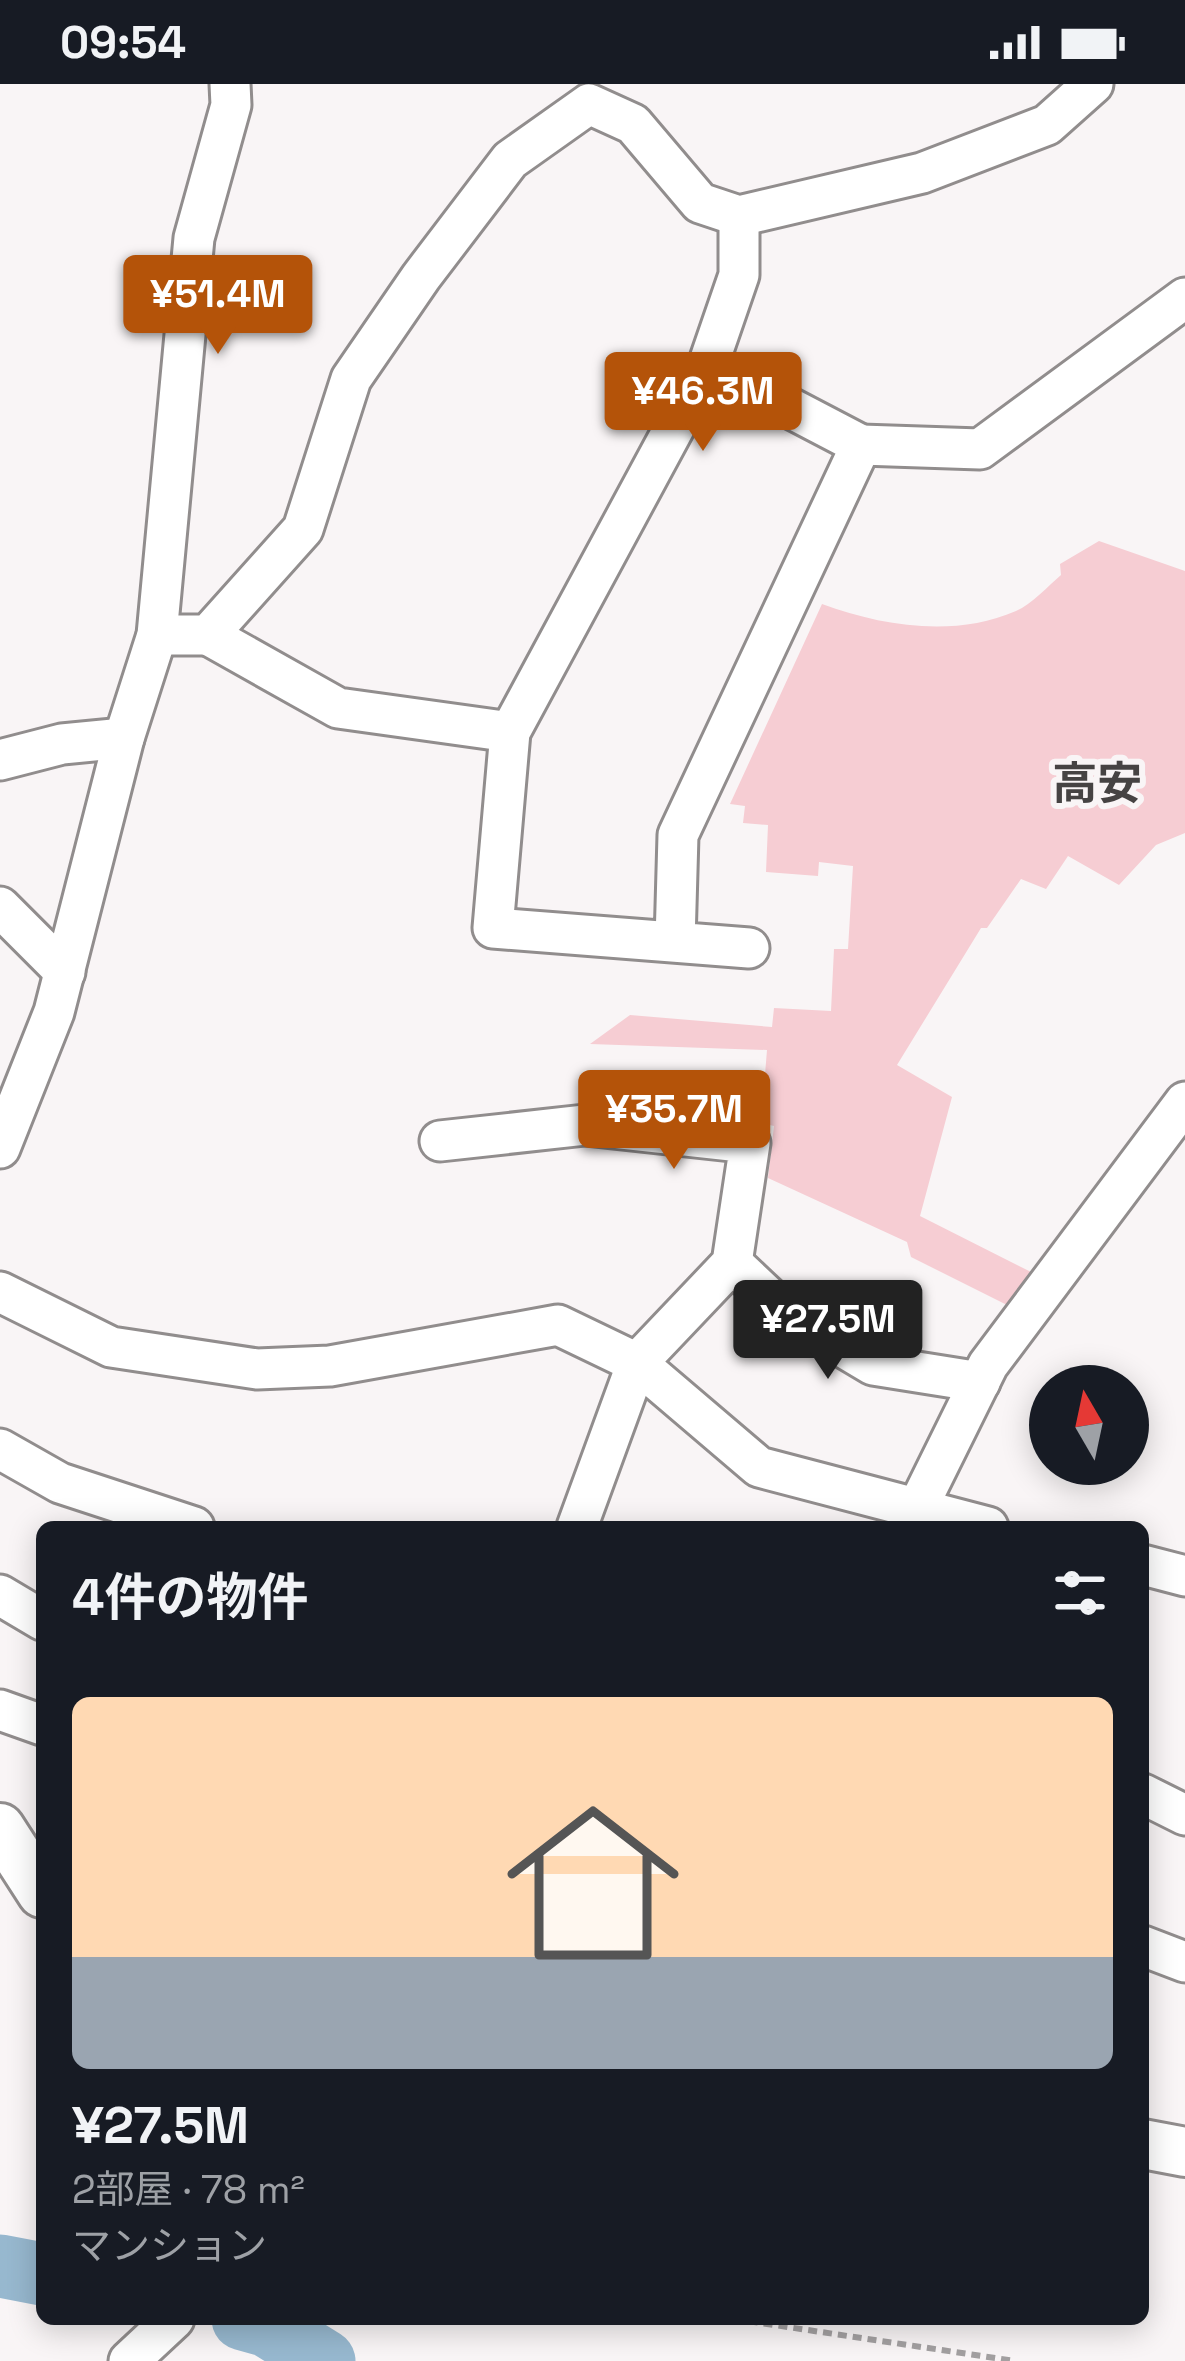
<!DOCTYPE html>
<html lang="ja">
<meta charset="utf-8">
<style>
:root{--surface:#171b24;--page:#242831;--text:#f1f3f6;--muted:#9ea1a6;--line:#363941;--accent:#b45309}
body{margin:0;font-family:"Space Grotesk","Noto Sans JP",sans-serif;background:var(--page);color:var(--text);height:100vh;display:flex;flex-direction:column;font-size:45px;white-space:nowrap}
*{box-sizing:border-box;margin:0}
p{font-size:39px;color:var(--muted)}
.icon{flex:none;width:66px;height:66px;fill:none;stroke:currentColor;stroke-width:2;stroke-linecap:round;stroke-linejoin:round}
.map{position:relative;flex:1;overflow:hidden}
.sheet{position:absolute;left:36px;top:1437px;width:1113px;height:804px;display:flex;flex-direction:column;background:var(--surface);border-radius:18px;box-shadow:0 6px 30px #0003}
.sheet>*{flex:none}
.needle{width:78px;rotate:351deg}
.controls{position:absolute;left:1029px;top:1281px;display:grid;gap:24px}
.controls a{display:grid;place-items:center;width:120px;height:120px;border-radius:50%;background:var(--surface);box-shadow:0 6px 30px #0003;font-size:60px}
.price{position:absolute;translate:-50% -102px;padding:0 27px;border-radius:12px;background:var(--accent);color:#fff;font-size:39px;line-height:78px;filter:drop-shadow(0 3px 6px #0008)}
.price::after{content:'';position:absolute;left:50%;top:72px;width:36px;height:27px;margin-left:-18px;background:inherit;clip-path:polygon(0 0,100% 0,50% 100%)}
.price.active{background:#222;color:#fff}
ul{padding:0;list-style:none}
li{display:grid;align-content:center;gap:24px;height:636px;padding:0 36px}
li+li{border-top:3px solid var(--line)}
li span{display:grid;place-items:center;height:372px;border-radius:18px;color:#555}
li>.icon{margin-inline-start:auto}
span .icon{width:216px;height:216px;fill:#fffc;stroke-width:1}
li b{font-size:51px}
h2{display:flex;justify-content:space-between;align-items:center;height:144px;padding:0 36px;font-size:51px}
.status{display:flex;justify-content:space-between;align-items:center;height:84px;padding:0 60px;background:var(--surface);direction:ltr}
.status svg{height:33px;fill:currentColor}
.map>svg:first-child{display:block}
.green{fill:#f6cdd3}
.lines{fill:none;stroke-linecap:round;stroke-linejoin:round}
.river{stroke:#97b8cf;stroke-width:63}
.minor-casing{stroke:#918d8d;stroke-width:45}
.tertiary-casing{stroke:#918d8d;stroke-width:54}
.path{stroke:#a3a0a1;stroke-width:6;stroke-dasharray:9 6;stroke-linecap:butt}
.minor{stroke:#fff;stroke-width:39}
.tertiary{stroke:#fff;stroke-width:48}
.labels{text-anchor:middle;dominant-baseline:central;stroke-width:12;stroke-linejoin:round;paint-order:stroke}
.quarter-label{font-size:45px;font-weight:bold;fill:#464343;stroke:#f9f5f6}
</style>
<div class="status"><b>09:54</b><svg viewBox="0 0 49 12"><path d="M0 12V9h3v3zM5 12V6h3v6zM10 12V3h3v9zM15 12V0h3v12zM26 1h20v11H26zM47 4h2v5h-2z"/></svg></div>
<div class="map">
<svg width="1185" height="2277" viewBox="0 0 1185 2277">
<rect width="100%" height="100%" fill="#f9f5f6"/>
<path class="green" d="M 1099,457 L 1185,487 L 1185,749 L 1156,761 L 1119,801 L 1068,772 L 1046,805 L 1021,795 L 987,844 L 981,844 L 897,981 L 952,1013 L 920,1132 L 1043,1194 L 1017,1226 L 911,1173 L 907,1158 L 768,1094 L 774,1042 L 761,1039 L 767,966 L 590,960 L 630,931 L 772,943 L 774,924 L 831,927 L 834,865 L 848,865 L 853,782 L 819,778 L 818,792 L 766,788 L 768,741 L 743,739 L 745,722 L 730,720 L 822,520 C 882,542 954,554 1016,527 C 1032,520 1048,502 1061,491 L 1060,480 Z"/>
<g class="lines">
<g class="river">
<path d="M 0,2182 L 42,2190"/>
<path d="M 243,2235 L 268,2242 L 324,2277"/>
</g>
<g class="minor-casing">
<g id="minor">
<path d="M 708,281 L 739,191 L 739,132"/>
<path d="M 861,361 L 980,365 L 1185,214"/>
<path d="M 157,551 L 208,551 L 303,445 L 351,295 L 421,193 L 510,76 L 589,20 L 633,40 L 700,119 L 739,132 L 922,89 L 1047,41 L 1093,0"/>
<path d="M 208,551 L 338,624 L 510,648"/>
<path d="M 0,676 L 62,660 L 124,654"/>
<path d="M 0,823 L 65,888"/>
<path d="M 675,858 L 678,751 L 861,361 L 708,281 L 510,648 L 493,844 L 749,864"/>
<path d="M 440,1057 L 585,1041 L 750,1059 L 732,1179 L 637,1279 L 577,1443"/>
<path d="M 0,1064 L 54,928 L 124,654 L 157,551 L 194,154 L 231,21 L 230,0"/>
<path d="M 732,1179 L 784,1228 L 873,1281 L 980,1298"/>
<path d="M 0,1208 L 111,1263 L 257,1285 L 330,1282 L 558,1241 L 637,1279 L 759,1383 L 988,1443"/>
<path d="M 0,1365 L 60,1399 L 194,1443"/>
<path d="M 908,1443 L 988,1281 L 1185,1018"/>
<path d="M 1143,1481 L 1185,1492"/>
<path d="M 0,1511 L 42,1536"/>
<path d="M 0,1626 L 42,1641"/>
<path d="M 1143,1710 L 1185,1731"/>
<path d="M 1143,1862 L 1185,1878"/>
<path d="M 129,2277 L 174,2235"/>
</g>
</g>
<g class="tertiary-casing">
<g id="tertiary">
<path d="M 0,1744 L 42,1809"/>
<path d="M 1143,2060 L 1185,2068"/>
</g>
</g>
<path class="path" d="M 734,2235 L 1015,2277"/>
<use href="#minor" class="minor"/>
<use href="#tertiary" class="tertiary"/>
</g>
<g class="labels">
<g class="quarter-label">
<text x="1097" y="699">高安</text>
</g>
</g>
</svg>
<div class="controls">
<a><svg class="needle" viewBox="-14 -14 28 28"><path d="M0-13l5 13h-10z" fill="#e53935"/><path d="M0 13l5-13h-10z" fill="#9ea1a6"/></svg></a>
</div>
<b class="price" style="left:218px;top:273px">¥51.4M</b>
<b class="price" style="left:703px;top:370px">¥46.3M</b>
<b class="price" style="left:674px;top:1088px">¥35.7M</b>
<b class="price active" style="left:828px;top:1298px">¥27.5M</b>
<section class="sheet">
<h2>4件の物件<svg class="icon" aria-label="filters" viewBox="0 0 24 24"><path d="M4 7h16M4 17h16"/><circle cx="9" cy="7" r="2"/><circle cx="15" cy="17" r="2"/></svg></h2>
<ul>
<li><span style="background:linear-gradient(#ffd9b3 70%,#9aa5b1 0)"><svg class="icon" aria-label="home" viewBox="0 0 24 24"><path d="M3 11l9-7 9 7M6 9v11h12V9"/></svg></span><div><b>¥27.5M</b><p>2部屋 · 78 m²</p><p>マンション</p></div></li>
</ul>
</section>
</div>
